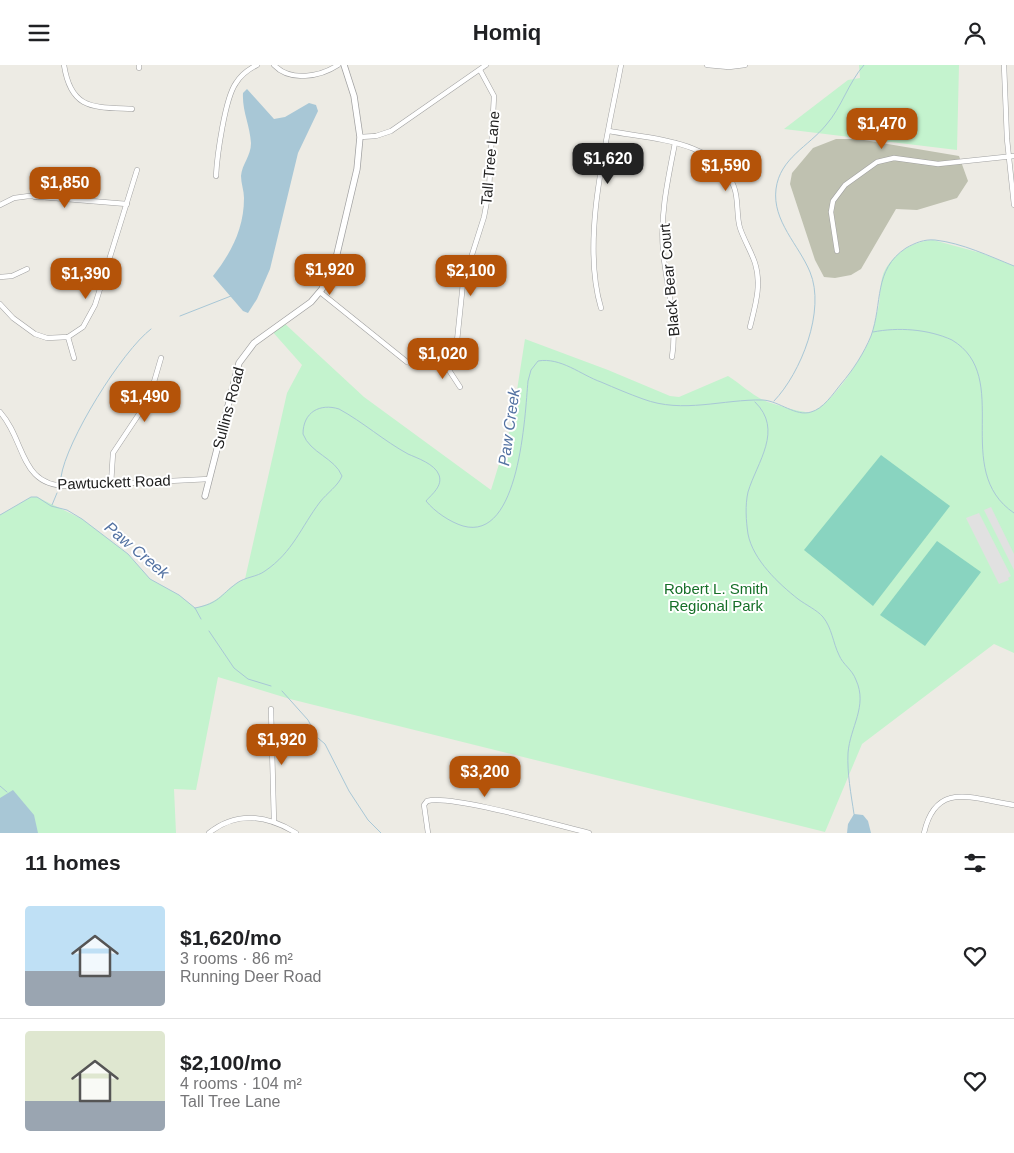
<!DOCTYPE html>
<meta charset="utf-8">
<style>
:root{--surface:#fff;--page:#f6f6f6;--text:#202124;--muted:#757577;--line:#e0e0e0;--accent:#b45309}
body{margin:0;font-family:Arial,sans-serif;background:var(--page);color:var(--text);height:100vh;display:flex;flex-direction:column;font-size:19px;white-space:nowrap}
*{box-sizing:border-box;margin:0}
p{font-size:16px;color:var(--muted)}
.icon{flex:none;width:28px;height:28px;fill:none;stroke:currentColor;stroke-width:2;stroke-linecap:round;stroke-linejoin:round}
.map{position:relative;height:768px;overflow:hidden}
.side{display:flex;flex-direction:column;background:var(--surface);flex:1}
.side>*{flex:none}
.price{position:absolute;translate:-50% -42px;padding:0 11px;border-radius:10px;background:var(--accent);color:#fff;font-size:16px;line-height:32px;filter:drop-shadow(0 1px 2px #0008)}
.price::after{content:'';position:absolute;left:50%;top:30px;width:15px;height:11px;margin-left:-8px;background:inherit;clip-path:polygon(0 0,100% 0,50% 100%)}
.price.on{background:#222;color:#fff}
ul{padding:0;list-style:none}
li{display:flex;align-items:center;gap:15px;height:125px;padding:0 25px}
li+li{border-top:1px solid var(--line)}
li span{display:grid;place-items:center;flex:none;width:140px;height:100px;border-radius:5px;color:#555}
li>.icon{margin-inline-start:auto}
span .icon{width:60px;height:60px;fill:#fffc;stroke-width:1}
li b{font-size:21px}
h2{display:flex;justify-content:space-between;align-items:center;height:60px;padding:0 25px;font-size:21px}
header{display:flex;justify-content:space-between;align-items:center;height:65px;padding:0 25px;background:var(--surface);font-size:22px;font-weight:700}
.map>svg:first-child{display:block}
.construction{fill:#bfc1b0}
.park{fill:#c4f3ce}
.pitch{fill:#89d4c0}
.parking{fill:#e1e1e1}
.water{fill:#a8c7d6}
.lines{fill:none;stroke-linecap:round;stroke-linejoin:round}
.stream{stroke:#a8c7d6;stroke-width:1}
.minor-casing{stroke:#a1a1a1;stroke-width:5.5}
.tertiary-casing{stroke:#a1a1a1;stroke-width:7}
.minor{stroke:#fff;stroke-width:4.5}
.tertiary{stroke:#fff;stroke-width:5.5}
.labels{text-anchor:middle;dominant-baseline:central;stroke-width:4;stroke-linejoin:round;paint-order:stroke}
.street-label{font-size:15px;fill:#1d1d1d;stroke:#fff}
.park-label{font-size:15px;fill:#166f28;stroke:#fff}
.water-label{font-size:16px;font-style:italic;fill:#5372a2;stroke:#fff}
</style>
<header><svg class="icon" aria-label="menu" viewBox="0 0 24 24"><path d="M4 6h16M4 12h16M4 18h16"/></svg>Homiq<svg class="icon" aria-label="person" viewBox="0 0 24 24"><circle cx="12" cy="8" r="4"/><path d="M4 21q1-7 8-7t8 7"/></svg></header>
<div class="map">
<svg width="1014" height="768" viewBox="0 0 1014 768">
<rect width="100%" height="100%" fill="#edebe4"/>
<path class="construction" d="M 836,74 L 858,74 L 959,91 L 968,116 L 957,133 L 917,145 L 896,144 L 861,204 L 851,210 L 835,213 L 824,212 L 815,195 L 790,119 L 792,108 L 813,83 Z"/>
<g class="park">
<path d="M 859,0 L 959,0 L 957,85 L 784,64 L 848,15 L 860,13 Z"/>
<path d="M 933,175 L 981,188 L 1014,201 L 1014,588 L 994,579 L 862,679 L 825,767 L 290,634 L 218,612 L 196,725 L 174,724 L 176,768 L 0,768 L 0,450 L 31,432 L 37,432 L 82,454 L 128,489 L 150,514 L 179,530 L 195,543 C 223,537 225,522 245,514 L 287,328 L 302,300 L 271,265 L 283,257 L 364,332 L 491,425 L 512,357 L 525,274 L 608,305 L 670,331 L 679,332 L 728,311 C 739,318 751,329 763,335 C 769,338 805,349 811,347 C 831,341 862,293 870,274 C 873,266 875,256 877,248 C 882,233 878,216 886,203 C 896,187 914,176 933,175 Z"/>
</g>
<g class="pitch">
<path d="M 881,390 L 950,441 L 873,541 L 804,485 Z"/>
<path d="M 937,476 L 981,507 L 925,581 L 880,550 Z"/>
</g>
<g class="parking">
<path d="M 991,442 L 1014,489 L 1014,505 L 984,445 Z"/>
<path d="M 979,448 L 1011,511 L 1008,513 L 1009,515 L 999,519 L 966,453 Z"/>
</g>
<g class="water">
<path d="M 247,24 L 274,54 L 285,52 L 309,38 L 316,40 L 318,46 L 298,88 L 270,204 L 257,234 L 248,248 L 243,246 L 213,211 C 231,188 244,164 244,133 C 244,126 241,118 241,111 C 242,99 251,91 251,78 C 250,60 242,46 243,28 Z"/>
<path d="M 13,725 L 34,750 L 38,768 L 0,768 L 0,733 Z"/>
<path d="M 854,749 L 863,750 L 868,756 L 871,768 L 847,768 L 848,759 Z"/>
</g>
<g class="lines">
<g class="stream">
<path d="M 180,251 L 231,231"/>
<path d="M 873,267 C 898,262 928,264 952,275 C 1014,312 950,405 1014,448"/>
<path d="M 774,336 C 801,308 826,245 810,207 C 799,180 772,156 776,124 C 780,93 808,82 826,60 C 842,42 848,18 864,0"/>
<path d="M 755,337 C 784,365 757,397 748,427 C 745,440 746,456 748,469 C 753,495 779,519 798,534 C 806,540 817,545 823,552 C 832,563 833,578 839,590 C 843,600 852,604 856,615 C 868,641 850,662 848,688 C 847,708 851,729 854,749"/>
<path d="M 61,412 C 66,376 122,286 151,264"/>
<path d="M 52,440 L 57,428"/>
<path d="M 0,450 L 31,432 L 37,432 L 51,441 L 67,445 L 82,454 L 128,489 L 150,514 L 179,530 L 195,543 L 201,554"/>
<path d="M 195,543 C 220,538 219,531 237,518 C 245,512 257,512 265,506 C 293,487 301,462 320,437 C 327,428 338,421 342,411 C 335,393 310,388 303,369 C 303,347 320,338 339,344 C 363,357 384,376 408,389 C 417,393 435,399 439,410 C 443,421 432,429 426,436 C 435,447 450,457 463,461 C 520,477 525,349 528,316 L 531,305 L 538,296 C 561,292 581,310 601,317 C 615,323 629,329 643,334 C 683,349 723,334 763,335 C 779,336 796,352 811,347 C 823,344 833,329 841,319 C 853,305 864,288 871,271 C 883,238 873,205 906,183 C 915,178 924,174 935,175 C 962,178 989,191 1014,201"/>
<path d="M 209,566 L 234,603 L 248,614 L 271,621"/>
<path d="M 282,626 L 308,655 L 315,668"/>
<path d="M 318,673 L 325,679 L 349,726 L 368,755 L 381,768"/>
<path d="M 0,721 L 7,727"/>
</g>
<g class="minor-casing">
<g id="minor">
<path d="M 64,0 C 71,45 93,42 132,44"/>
<path d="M 139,0 L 139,3"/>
<path d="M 274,0 C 290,17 320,12 338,0"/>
<path d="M 707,0 L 729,2 L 745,0"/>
<path d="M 1004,0 L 1007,74 L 1014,140"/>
<path d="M 609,66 C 650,74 718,75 734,122 C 739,135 736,150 740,163 C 744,175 751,186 755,198 C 762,220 755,241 750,262"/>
<path d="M 360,72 L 376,71 L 391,66 L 486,0"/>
<path d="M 216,111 C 217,91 225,33 236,18 C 241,10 249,4 257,0"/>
<path d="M 35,132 L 37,110"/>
<path d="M 0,140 L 14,133 L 29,131 L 127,139"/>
<path d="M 837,186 L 831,147 L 833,136 L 845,120 L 877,97 L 894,93 L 938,99 L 1014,91"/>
<path d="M 0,212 L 12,211 L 27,204"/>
<path d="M 320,227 L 407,297 L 423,302 L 439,299 L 452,286 L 457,276 L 463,218 L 484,152 L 489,125 L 494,31 L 480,5"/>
<path d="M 0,239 L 13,253 L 35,269 L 47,273 L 68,272 L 83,262 L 95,240 L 137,105"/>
<path d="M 601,243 C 580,173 608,71 621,0"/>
<path d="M 68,272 L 74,293"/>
<path d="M 672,292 C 678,255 666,222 663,185 C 660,149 668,114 675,78"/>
<path d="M 443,296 L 460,322"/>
<path d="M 0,347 C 26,376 19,422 69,421 L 209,414"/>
<path d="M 111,419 L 113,388 L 149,334 L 161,293"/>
<path d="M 271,644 L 274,757"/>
<path d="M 209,768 C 236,746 267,750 296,768"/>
<path d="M 428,768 L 424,740 L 427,736 C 450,729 560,761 589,768"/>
<path d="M 924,768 C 936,715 973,734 1014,740"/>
</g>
</g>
<g class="tertiary-casing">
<path id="tertiary" d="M 205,431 L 239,298 L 254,278 L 311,237 L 322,224 L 336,193 L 357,104 L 360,72 L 354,31 L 344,0"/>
</g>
<use href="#minor" class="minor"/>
<use href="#tertiary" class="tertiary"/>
</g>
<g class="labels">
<g class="street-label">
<text transform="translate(490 93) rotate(-85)">Tall Tree Lane</text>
<text transform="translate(669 215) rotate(-95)">Black Bear Court</text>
<text transform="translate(228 343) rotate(-75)">Sullins Road</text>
<text transform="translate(114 417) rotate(-2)">Pawtuckett Road</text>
</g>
<g class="park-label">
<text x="716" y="523">Robert L. Smith<tspan x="716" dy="17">Regional Park</tspan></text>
</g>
<g class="water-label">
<text transform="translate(509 362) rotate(-82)">Paw Creek</text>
<text transform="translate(137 485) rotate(40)">Paw Creek</text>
</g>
</g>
</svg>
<b class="price" style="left:882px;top:85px">$1,470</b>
<b class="price on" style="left:608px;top:120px">$1,620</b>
<b class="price" style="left:726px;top:127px">$1,590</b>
<b class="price" style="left:65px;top:144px">$1,850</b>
<b class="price" style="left:330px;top:231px">$1,920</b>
<b class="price" style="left:471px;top:232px">$2,100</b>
<b class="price" style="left:86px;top:235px">$1,390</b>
<b class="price" style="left:443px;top:315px">$1,020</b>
<b class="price" style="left:145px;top:358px">$1,490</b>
<b class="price" style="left:282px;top:701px">$1,920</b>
<b class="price" style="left:485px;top:733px">$3,200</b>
</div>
<section class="side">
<h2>11 homes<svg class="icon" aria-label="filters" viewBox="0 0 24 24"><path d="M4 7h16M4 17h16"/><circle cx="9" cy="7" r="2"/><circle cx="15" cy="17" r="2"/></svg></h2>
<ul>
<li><span style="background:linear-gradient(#bfe0f5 65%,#9aa5b1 0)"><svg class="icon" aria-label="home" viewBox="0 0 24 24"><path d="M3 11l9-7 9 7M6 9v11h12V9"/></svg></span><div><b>$1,620/mo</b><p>3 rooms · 86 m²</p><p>Running Deer Road</p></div><svg class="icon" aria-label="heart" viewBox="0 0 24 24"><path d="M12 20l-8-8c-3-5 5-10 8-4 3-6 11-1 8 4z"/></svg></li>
<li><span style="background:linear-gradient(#dfe7d0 70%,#9aa5b1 0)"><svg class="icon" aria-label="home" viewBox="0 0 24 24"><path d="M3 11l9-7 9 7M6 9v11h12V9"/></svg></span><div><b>$2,100/mo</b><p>4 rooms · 104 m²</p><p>Tall Tree Lane</p></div><svg class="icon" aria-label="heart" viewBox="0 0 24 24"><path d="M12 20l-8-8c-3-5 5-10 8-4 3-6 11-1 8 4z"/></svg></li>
</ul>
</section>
